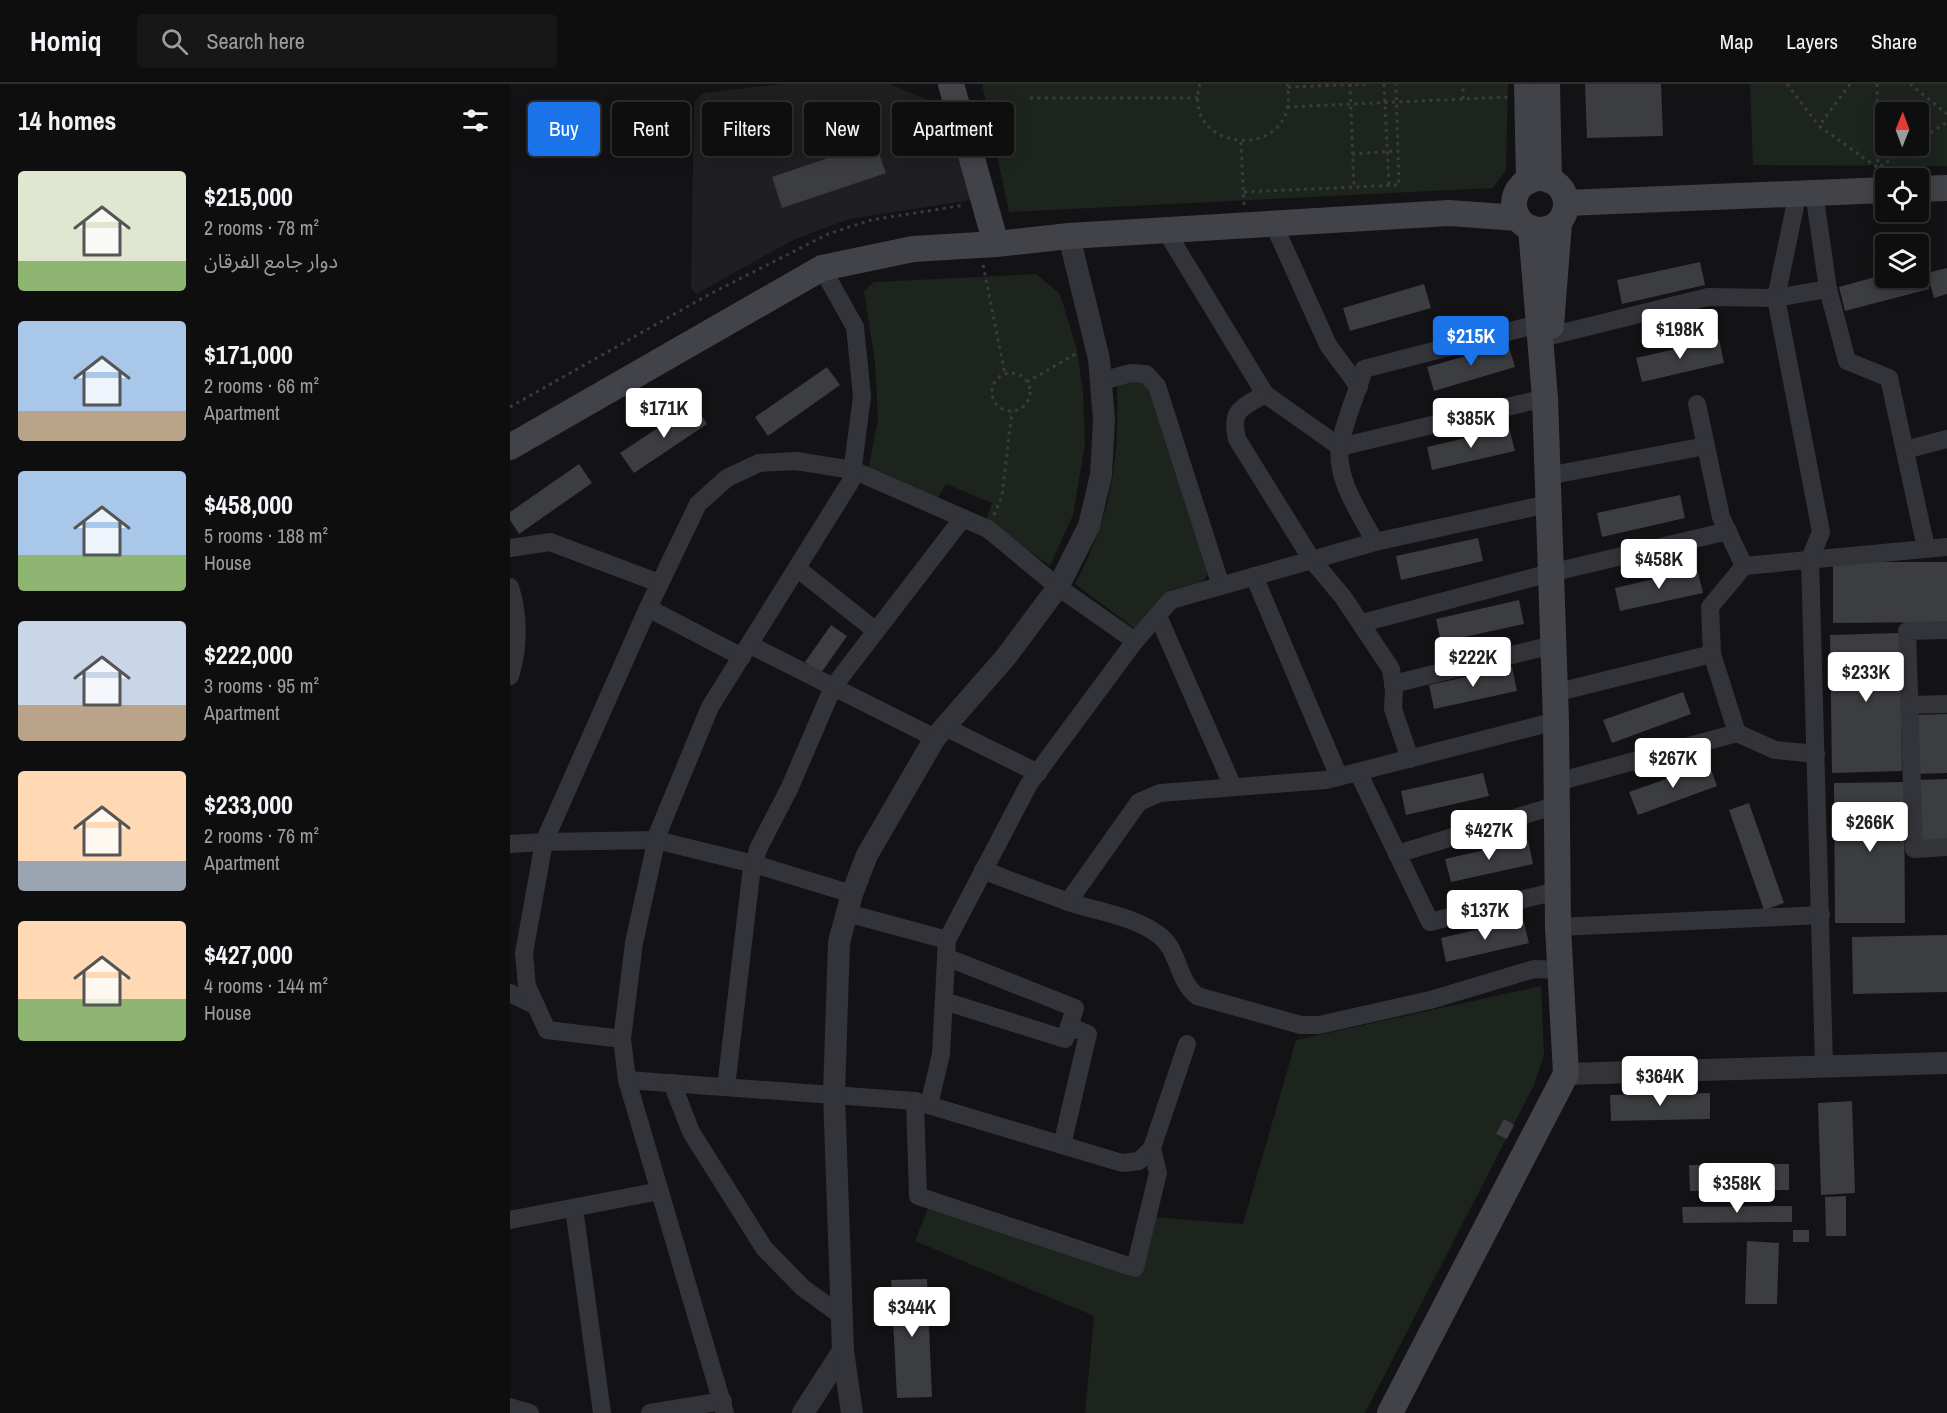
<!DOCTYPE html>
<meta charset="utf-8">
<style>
:root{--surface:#0e0e0f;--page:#171718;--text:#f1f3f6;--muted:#9b9c9e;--line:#2e2e2f;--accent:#1a73e8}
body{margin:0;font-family:"Archivo Narrow","Noto Sans Arabic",sans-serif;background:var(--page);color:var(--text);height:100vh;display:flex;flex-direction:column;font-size:22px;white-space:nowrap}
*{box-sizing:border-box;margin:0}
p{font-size:20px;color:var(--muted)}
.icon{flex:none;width:33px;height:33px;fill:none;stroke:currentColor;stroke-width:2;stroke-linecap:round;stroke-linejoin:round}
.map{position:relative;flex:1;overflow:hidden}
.details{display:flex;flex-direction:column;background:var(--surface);width:510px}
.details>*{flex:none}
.top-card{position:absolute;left:18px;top:18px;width:570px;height:54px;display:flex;gap:12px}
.needle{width:39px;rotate:1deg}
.controls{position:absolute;left:1365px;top:18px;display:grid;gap:12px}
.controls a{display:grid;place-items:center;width:54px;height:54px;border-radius:6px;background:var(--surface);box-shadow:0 3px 15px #0003,0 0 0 2px var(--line);font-size:30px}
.price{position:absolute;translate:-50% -51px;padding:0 14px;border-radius:6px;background:#fff;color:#222;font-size:20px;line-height:39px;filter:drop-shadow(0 2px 3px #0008)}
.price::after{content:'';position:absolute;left:50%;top:36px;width:18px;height:14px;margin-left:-9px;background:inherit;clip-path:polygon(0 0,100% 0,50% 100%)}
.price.active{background:var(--accent);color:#fff}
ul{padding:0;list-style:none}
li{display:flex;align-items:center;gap:18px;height:150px;padding:0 18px}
li span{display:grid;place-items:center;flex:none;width:168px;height:120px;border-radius:6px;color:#555}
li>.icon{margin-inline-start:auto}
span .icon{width:72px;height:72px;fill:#fffc;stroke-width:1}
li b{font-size:26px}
h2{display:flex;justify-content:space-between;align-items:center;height:72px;padding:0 18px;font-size:26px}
.tag{padding:0 21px;border-radius:6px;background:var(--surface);box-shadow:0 3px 15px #0003,0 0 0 2px var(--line);font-size:21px;line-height:54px}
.tag.active{background:var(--accent);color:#fff}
header{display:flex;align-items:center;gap:36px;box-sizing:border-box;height:84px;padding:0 30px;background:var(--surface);border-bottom:2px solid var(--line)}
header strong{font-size:28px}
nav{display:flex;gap:33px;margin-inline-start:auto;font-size:21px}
.search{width:420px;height:54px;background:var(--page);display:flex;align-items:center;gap:15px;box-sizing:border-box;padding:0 21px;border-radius:6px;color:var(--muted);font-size:22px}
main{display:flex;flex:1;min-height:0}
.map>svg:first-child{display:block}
.built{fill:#1f1e21}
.green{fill:#1d241e;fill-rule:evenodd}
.building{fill:#3c3d41}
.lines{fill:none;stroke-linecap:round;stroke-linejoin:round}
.path{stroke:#393b40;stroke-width:3;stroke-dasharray:3 4.5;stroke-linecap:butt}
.minor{stroke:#333439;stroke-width:18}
.tertiary{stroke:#333439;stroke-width:22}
.secondary{stroke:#414349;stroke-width:26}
</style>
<header>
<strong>Homiq</strong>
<div class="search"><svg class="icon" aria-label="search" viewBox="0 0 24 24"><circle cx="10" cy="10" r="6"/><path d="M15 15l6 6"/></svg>Search here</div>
<nav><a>Map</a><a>Layers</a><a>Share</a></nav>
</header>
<main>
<section class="details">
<h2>14 homes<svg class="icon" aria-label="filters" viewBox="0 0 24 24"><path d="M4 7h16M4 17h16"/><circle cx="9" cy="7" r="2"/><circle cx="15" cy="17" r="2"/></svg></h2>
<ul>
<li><span style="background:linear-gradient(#dfe7d0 75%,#8fb573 0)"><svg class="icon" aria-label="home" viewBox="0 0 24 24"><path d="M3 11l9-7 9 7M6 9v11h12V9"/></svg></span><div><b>$215,000</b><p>2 rooms · 78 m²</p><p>دوار جامع الفرقان</p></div></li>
<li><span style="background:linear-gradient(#a9c7e8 75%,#b9a48a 0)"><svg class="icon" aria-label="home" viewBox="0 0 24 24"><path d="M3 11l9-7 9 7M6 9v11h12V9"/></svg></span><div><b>$171,000</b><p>2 rooms · 66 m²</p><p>Apartment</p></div></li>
<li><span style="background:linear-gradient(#a9c7e8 70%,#8fb573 0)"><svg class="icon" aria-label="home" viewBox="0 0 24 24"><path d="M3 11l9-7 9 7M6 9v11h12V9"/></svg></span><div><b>$458,000</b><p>5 rooms · 188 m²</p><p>House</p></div></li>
<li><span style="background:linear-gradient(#c9d6e8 70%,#b9a48a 0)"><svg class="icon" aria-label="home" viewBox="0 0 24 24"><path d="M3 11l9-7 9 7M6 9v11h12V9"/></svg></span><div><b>$222,000</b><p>3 rooms · 95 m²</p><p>Apartment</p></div></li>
<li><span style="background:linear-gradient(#ffd9b3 75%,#9aa5b1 0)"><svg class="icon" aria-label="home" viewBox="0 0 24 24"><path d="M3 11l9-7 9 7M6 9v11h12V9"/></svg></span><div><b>$233,000</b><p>2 rooms · 76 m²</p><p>Apartment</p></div></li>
<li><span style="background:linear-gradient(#ffd9b3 65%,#8fb573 0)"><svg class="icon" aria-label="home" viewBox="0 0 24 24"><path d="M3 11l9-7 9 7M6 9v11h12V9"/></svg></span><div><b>$427,000</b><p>4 rooms · 144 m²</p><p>House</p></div></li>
</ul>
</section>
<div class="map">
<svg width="1437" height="1329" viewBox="0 0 1437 1329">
<rect width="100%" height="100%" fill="#131214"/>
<path class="built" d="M 272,0 L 380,0 L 416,15 L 440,32 L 462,116 L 339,135 L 285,155 L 186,210 L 181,204 L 184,19 L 192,9 Z"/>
<g class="green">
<path d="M 472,0 L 998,0 L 996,86 L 983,104 L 499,128 Z"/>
<path d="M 1240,0 L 1437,0 L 1437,82 L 1243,81 ZM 1408,28 L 1408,62 L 1376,62 L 1376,28 Z"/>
<path d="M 526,190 L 550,210 L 567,266 L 573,307 L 575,360 L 563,431 L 540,482 L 476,436 L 482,419 L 436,400 L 426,416 L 357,391 L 368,336 L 365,279 L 354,207 L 364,198 Z"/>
<path d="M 636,294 L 700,484 L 694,497 L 657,507 L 628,547 L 565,500 C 602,430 609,380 607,301 Z"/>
<path d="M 1031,902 L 1034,970 L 1024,1001 L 855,1329 L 575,1329 L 584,1232 L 405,1157 L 418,1124 L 616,1183 L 630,1132 L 733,1140 L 786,956 Z"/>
</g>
<g class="building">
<path d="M 1075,0 L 1151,0 L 1153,52 L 1077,54 Z"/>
<path d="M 365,58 L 376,89 L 272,124 L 262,93 Z"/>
<path d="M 1190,178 L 1195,201 L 1112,220 L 1107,196 Z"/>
<path d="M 1413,180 L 1419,205 L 1335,227 L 1329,203 L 1376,190 L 1376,194 L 1408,194 L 1408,181 Z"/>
<path d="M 1437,184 L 1437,210 L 1424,214 L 1417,189 Z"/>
<path d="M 914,200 L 921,224 L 840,247 L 833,224 Z"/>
<path d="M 1209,255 L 1214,279 L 1132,298 L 1126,274 Z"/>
<path d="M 998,260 L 1005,283 L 924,307 L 917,283 Z"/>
<path d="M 317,283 L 330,301 L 258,352 L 245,333 Z"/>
<path d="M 184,320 L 197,340 L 124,389 L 110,369 Z"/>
<path d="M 999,344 L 1005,367 L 922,386 L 917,363 Z"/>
<path d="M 69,380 L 82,399 L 9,450 L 0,436 L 0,428 Z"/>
<path d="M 1170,411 L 1175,434 L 1092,453 L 1087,429 Z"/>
<path d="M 968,454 L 973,477 L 891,496 L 886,472 Z"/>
<path d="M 1323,478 L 1437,478 L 1437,538 L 1323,539 Z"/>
<path d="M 1187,485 L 1193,509 L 1110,527 L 1105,504 Z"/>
<path d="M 1009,516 L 1014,540 L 931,558 L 926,535 Z"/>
<path d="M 321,541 L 337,552 L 311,589 L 295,578 Z"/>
<path d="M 1390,549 L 1392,687 L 1322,689 L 1320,551 Z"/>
<path d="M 1002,583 L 1007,607 L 924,625 L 919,601 Z"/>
<path d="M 1173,608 L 1181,630 L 1102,659 L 1093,636 Z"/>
<path d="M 1437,630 L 1437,689 L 1406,690 L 1404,631 Z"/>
<path d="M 1199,680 L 1207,702 L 1128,731 L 1119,708 Z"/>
<path d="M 973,689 L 979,712 L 896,731 L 891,707 Z"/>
<path d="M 1437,695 L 1437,758 L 1408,759 L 1407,696 Z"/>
<path d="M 1394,698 L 1395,839 L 1325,839 L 1324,699 Z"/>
<path d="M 1239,719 L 1274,819 L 1254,826 L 1219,726 Z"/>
<path d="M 1018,756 L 1023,780 L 941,798 L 935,775 Z"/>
<path d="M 1013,835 L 1019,859 L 936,878 L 931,854 Z"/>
<path d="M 1437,851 L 1437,908 L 1343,910 L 1342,853 Z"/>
<path d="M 1200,1009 L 1200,1035 L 1101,1037 L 1100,1011 Z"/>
<path d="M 1342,1017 L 1345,1109 L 1311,1111 L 1308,1019 Z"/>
<path d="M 994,1035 L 1004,1041 L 997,1055 L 986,1050 Z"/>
<path d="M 1279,1080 L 1279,1106 L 1180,1107 L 1179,1081 Z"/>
<path d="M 1336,1112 L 1336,1152 L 1316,1152 L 1315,1113 Z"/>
<path d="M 1282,1122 L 1282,1138 L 1173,1139 L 1172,1123 Z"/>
<rect x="1283" y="1146" width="16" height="12"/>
<path d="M 1237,1157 L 1269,1159 L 1267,1220 L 1235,1220 Z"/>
<path d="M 417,1195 L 422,1313 L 387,1314 L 381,1196 Z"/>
</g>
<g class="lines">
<g class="path">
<path d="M 690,0 C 669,71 793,79 777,0"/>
<path d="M 840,0 L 844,103"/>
<path d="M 874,0 L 879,102"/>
<path d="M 1277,0 L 1309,42"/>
<path d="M 1340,0 L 1309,42 L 1368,84 L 1401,62"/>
<path d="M 1367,0 L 1368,85"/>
<path d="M 1400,0 L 1437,30"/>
<path d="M 778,3 L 858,0"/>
<path d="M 520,14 L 688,14"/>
<path d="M 953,15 L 953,0"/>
<path d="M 777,23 L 998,13"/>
<path d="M 1408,57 L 1437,38"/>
<path d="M 731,58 L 734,122"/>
<path d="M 842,70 L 888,67"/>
<path d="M 734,108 L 889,101 L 886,0"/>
<path d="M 473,181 L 495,290"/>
<circle cx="501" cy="308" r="19"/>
<path d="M 517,298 L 567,269"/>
<path d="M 0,323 L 198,211 L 318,150 L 361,136 L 455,121"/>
<path d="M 484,431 L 492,412 L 502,327"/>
</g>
<g class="minor">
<path d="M 1304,108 L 1318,205 L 1337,277 L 1379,294 L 1416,464"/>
<path d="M 764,141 L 818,261 L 849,303"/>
<path d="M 656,147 L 755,310 L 830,363 L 1035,314"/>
<path d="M 1040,252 L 1198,213 L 1266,214 L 1288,108"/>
<path d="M 591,297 L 621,289 L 636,290 L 647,302 L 711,502"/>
<path d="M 755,310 C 732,324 720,325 727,355 L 802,476 L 833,513 L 881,585 L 884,606 L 883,625 L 900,675"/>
<path d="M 1187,320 L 1211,433 L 1234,482 L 1437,463"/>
<path d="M 1395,366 L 1437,355"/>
<path d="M 1037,392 L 1196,362"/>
<path d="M 865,458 C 851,431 825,395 830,362 C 834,337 847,310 854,285 L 1028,240"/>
<path d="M 0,464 L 40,458 L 149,499"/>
<path d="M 1234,482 L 1200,523 L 1202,570 L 1227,649 L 1265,666 L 1306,670"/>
<path d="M 288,485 L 366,547"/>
<path d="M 744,492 L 829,693"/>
<path d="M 0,503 C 9,530 9,565 0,592"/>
<path d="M 138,524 L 188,420 L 217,394 L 249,379 L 286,377 L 343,386 L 478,445 L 548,503 L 625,557"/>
<path d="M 648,532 L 723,703"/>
<path d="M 852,539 L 1040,489 L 1218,447"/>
<path d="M 1437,546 L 1397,547 L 1404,765 L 1437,763"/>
<path d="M 240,561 L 425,654"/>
<path d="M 883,600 L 1043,561"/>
<path d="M 1044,609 L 1202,570"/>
<path d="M 1399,621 L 1437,620"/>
<path d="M 435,643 L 528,689"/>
<path d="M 848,688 L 920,838 L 1047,807"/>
<path d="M 1047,698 L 1227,649"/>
<path d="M 0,760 L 34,758 L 138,524 L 232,573"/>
<path d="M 887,770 L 1047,721"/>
<path d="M 473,786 C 501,797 530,808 559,818 C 588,828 624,832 649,851 C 670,867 666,895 687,912 L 791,941 L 809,941 L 920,916 L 1024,885 L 1050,886"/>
<path d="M 558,818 L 629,718 L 650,709 L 816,696 L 1046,637"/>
<path d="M 337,829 L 437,856"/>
<path d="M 1048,843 L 1311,831"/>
<path d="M 0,909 L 26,922"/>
<path d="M 434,917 L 555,955 L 565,924 L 436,873"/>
<path d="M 112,955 L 37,946 L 17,902 L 14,869 L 34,758 L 146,756 L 244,780 L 342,810"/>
<path d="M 1314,982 L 1300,475 L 1311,448 L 1266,214 L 1318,205"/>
<path d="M 117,996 L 405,1017 L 612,1079 L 629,1077 L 642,1064 L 677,960"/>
<path d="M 162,999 L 181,1048 L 254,1164 L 293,1204 L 332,1232"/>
<path d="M 216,1003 L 241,791 L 248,765 L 280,703 L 323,603 L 453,434"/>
<path d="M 405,1017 L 408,1112 L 625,1184 L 648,1089 L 642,1064"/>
<path d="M 419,1021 L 431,970 L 437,856 L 519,700 L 625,557 L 661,516 L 865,458 L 1038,420"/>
<path d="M 552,1061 L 578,950 L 559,942"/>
<path d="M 64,1124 L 92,1329"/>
<path d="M 0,1136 L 150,1107"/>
<path d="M 0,1323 L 20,1329"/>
<path d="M 140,1329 L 213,1317"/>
<path d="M 215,1329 L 117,996 L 112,955 L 124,859 L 148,749 L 200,623 L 341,397 L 352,312 L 345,243 L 312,184"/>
</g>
<g class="tertiary">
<path d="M 1056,990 L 1437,979"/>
<path d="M 293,1329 L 333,1267"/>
<path d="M 342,1329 L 333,1267 L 324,1010 L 329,858 L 342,810 L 357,771 L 425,654 L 495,574 L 548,503 L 579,442 L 591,391 L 594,336 L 589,275 L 559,152"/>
</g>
<g class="secondary">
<path d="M 441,0 L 486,160"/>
<path d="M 1017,0 L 1019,97"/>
<path d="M 1037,0 L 1039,96"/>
<circle cx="1030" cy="120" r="26"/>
<path d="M 1408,105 L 1437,104"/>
<path d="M 1056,119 L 1376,106"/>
<path d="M 1041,242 L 1049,139"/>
<path d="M 0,363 L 312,184 L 403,165 L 486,160 L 559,152 L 939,129 L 1008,134"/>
<path d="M 880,1329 L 1056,990 L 1048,843 L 1046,637 L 1035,314 L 1021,144"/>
</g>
</g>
</svg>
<div class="controls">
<a><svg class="needle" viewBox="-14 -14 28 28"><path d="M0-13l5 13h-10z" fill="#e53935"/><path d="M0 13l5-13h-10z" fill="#9b9c9e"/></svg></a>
<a><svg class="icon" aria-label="locate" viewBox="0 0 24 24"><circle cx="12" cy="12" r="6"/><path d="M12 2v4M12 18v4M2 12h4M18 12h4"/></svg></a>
<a><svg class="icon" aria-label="layers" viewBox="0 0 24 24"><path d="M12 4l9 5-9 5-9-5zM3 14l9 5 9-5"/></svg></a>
</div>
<b class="price" style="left:1170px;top:276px">$198K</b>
<b class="price active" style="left:961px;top:283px">$215K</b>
<b class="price" style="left:154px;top:355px">$171K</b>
<b class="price" style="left:961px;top:365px">$385K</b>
<b class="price" style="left:1149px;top:506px">$458K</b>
<b class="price" style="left:963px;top:604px">$222K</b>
<b class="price" style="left:1356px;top:619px">$233K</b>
<b class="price" style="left:1163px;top:705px">$267K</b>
<b class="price" style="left:1360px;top:769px">$266K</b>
<b class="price" style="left:979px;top:777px">$427K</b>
<b class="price" style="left:975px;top:857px">$137K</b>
<b class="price" style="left:1150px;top:1023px">$364K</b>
<b class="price" style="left:1227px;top:1130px">$358K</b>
<b class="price" style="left:402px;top:1254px">$344K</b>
<div class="top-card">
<a class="tag active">Buy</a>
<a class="tag">Rent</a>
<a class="tag">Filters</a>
<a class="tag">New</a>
<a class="tag">Apartment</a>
</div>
</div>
</main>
